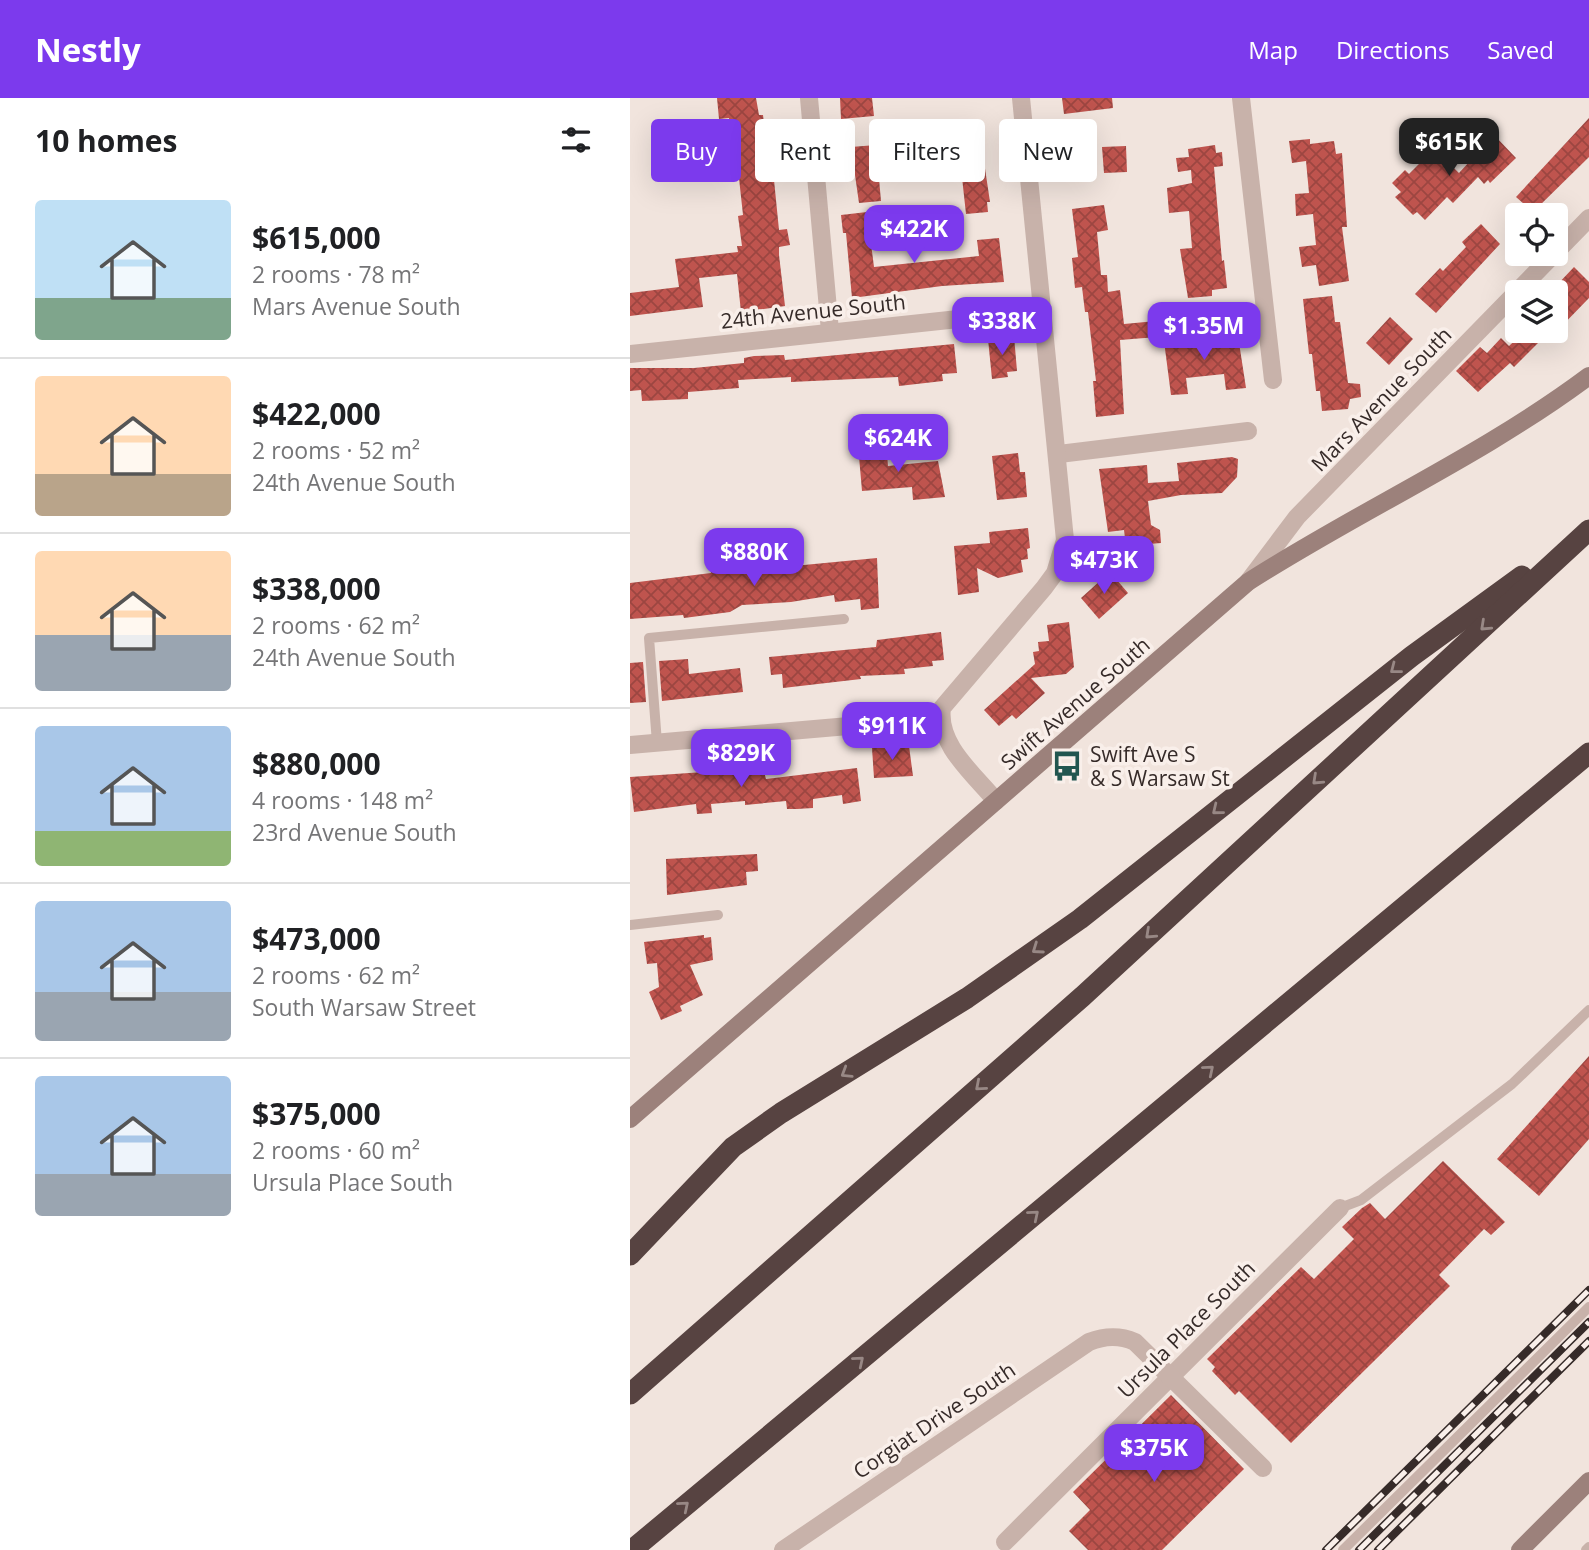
<!DOCTYPE html>
<meta charset="utf-8">
<style>
:root{--surface:#fff;--page:#f2f2f2;--text:#202124;--muted:#757577;--line:#e0e0e0;--accent:#7c3aed}
body{margin:0;font-family:"Open Sans",sans-serif;background:var(--page);color:var(--text);height:100vh;display:flex;flex-direction:column;font-size:26px;white-space:nowrap}
*{box-sizing:border-box;margin:0}
p{font-size:23px;color:var(--muted)}
.icon{flex:none;width:38px;height:38px;fill:none;stroke:currentColor;stroke-width:2;stroke-linecap:round;stroke-linejoin:round}
.map{position:relative;flex:1;overflow:hidden}
.details{display:flex;flex-direction:column;background:var(--surface);width:630px}
.details>*{flex:none}
.hud{position:absolute;left:21px;top:21px;width:665px;height:63px;display:flex;gap:14px}
.fabs{position:absolute;left:875px;top:105px;display:grid;gap:14px}
.fabs a{display:grid;place-items:center;width:63px;height:63px;border-radius:7px;background:var(--surface);box-shadow:0 7px 28px #0002;font-size:35px}
.price{position:absolute;translate:-50% -60px;padding:0 16px;border-radius:14px;background:var(--accent);color:#fff;font-size:23px;line-height:46px;filter:drop-shadow(0 2px 4px #0008)}
.price::after{content:'';position:absolute;left:50%;top:42px;width:21px;height:16px;margin-left:-10px;background:inherit;clip-path:polygon(0 0,100% 0,50% 100%)}
.price.on{background:#222;color:#fff}
ul{padding:0;list-style:none}
li{display:flex;align-items:center;gap:21px;height:175px;padding:0 35px}
li+li{border-top:2px solid var(--line)}
li span{display:grid;place-items:center;flex:none;width:196px;height:140px;border-radius:7px;color:#555}
li>.icon{margin-inline-start:auto}
span .icon{width:84px;height:84px;fill:#fffc;stroke-width:1}
li b{font-size:30px}
h2{display:flex;justify-content:space-between;align-items:center;height:84px;padding:0 35px;font-size:30px}
.tag{padding:0 24px;border-radius:7px;background:var(--surface);box-shadow:0 7px 28px #0002;font-size:24px;line-height:63px}
.tag.on{background:var(--accent);color:#fff}
header{display:flex;align-items:center;gap:42px;box-sizing:border-box;height:98px;padding:0 35px;background:var(--accent);color:#fff}
header strong{font-size:33px}
nav{display:flex;gap:38px;margin-inline-start:auto;font-size:24px}
main{display:flex;flex:1;min-height:0}
.map>svg:first-child{display:block}
.building{fill:url(#building-cross-hatch)}
.lines{fill:none;stroke-linecap:round;stroke-linejoin:round}
.lane{stroke:#c8b2aa;stroke-width:10}
.street{stroke:#c8b2aa;stroke-width:18}
.secondary{stroke:#9c817b;stroke-width:18}
.highway{stroke:#574341;stroke-width:21}
.rail-casing{stroke:#362b29;stroke-width:8}
.rail{stroke:#f9efea;stroke-width:5;stroke-dasharray:16;stroke-linecap:butt}
.oneway{stroke:#988885}
.labels{text-anchor:middle;dominant-baseline:central;stroke-width:7;stroke-linejoin:round;paint-order:stroke}
.street-label{font-size:21px;fill:#362b29;stroke:#f9efea}
.poi-label{font-size:21px;fill:#362b29;stroke:#f9efea;text-anchor:start}
</style>
<header>
<strong>Nestly</strong>
<nav><a>Map</a><a>Directions</a><a>Saved</a></nav>
</header>
<main>
<section class="details">
<h2>10 homes<svg class="icon" aria-label="filters" viewBox="0 0 24 24"><path d="M4 7h16M4 17h16"/><circle cx="9" cy="7" r="2"/><circle cx="15" cy="17" r="2"/></svg></h2>
<ul>
<li><span style="background:linear-gradient(#bfe0f5 70%,#7fa58c 0)"><svg class="icon" aria-label="home" viewBox="0 0 24 24"><path d="M3 11l9-7 9 7M6 9v11h12V9"/></svg></span><div><b>$615,000</b><p>2 rooms · 78 m²</p><p>Mars Avenue South</p></div></li>
<li><span style="background:linear-gradient(#ffd9b3 70%,#b9a48a 0)"><svg class="icon" aria-label="home" viewBox="0 0 24 24"><path d="M3 11l9-7 9 7M6 9v11h12V9"/></svg></span><div><b>$422,000</b><p>2 rooms · 52 m²</p><p>24th Avenue South</p></div></li>
<li><span style="background:linear-gradient(#ffd9b3 60%,#9aa5b1 0)"><svg class="icon" aria-label="home" viewBox="0 0 24 24"><path d="M3 11l9-7 9 7M6 9v11h12V9"/></svg></span><div><b>$338,000</b><p>2 rooms · 62 m²</p><p>24th Avenue South</p></div></li>
<li><span style="background:linear-gradient(#a9c7e8 75%,#8fb573 0)"><svg class="icon" aria-label="home" viewBox="0 0 24 24"><path d="M3 11l9-7 9 7M6 9v11h12V9"/></svg></span><div><b>$880,000</b><p>4 rooms · 148 m²</p><p>23rd Avenue South</p></div></li>
<li><span style="background:linear-gradient(#a9c7e8 65%,#9aa5b1 0)"><svg class="icon" aria-label="home" viewBox="0 0 24 24"><path d="M3 11l9-7 9 7M6 9v11h12V9"/></svg></span><div><b>$473,000</b><p>2 rooms · 62 m²</p><p>South Warsaw Street</p></div></li>
<li><span style="background:linear-gradient(#a9c7e8 70%,#9aa5b1 0)"><svg class="icon" aria-label="home" viewBox="0 0 24 24"><path d="M3 11l9-7 9 7M6 9v11h12V9"/></svg></span><div><b>$375,000</b><p>2 rooms · 60 m²</p><p>Ursula Place South</p></div></li>
</ul>
</section>
<div class="map">
<svg width="959" height="1452" viewBox="0 0 959 1452">
<defs>
<pattern id="building-cross-hatch" width="8" height="8" patternUnits="userSpaceOnUse" patternTransform="scale(1.75)"><rect width="8" height="8" fill="#bf544e"/><path d="M0 0l8 8M0 8l8-8" fill="none" stroke="#9c4641"/></pattern>
</defs>
<rect width="100%" height="100%" fill="#f1e4dd"/>
<g class="building">
<path d="M 87,0 L 126,0 L 129,17 L 133,17 L 137,52 L 141,52 L 149,132 L 157,131 L 160,147 L 149,149 L 149,157 L 155,208 L 111,214 L 107,176 L 69,180 L 73,209 L 0,218 L 0,195 L 49,189 L 45,161 L 108,154 L 107,148 L 112,148 L 108,118 L 113,117 L 104,34 L 100,34 L 99,20 L 89,21 Z"/>
<path d="M 210,0 L 242,0 L 244,18 L 211,21 Z"/>
<path d="M 432,0 L 482,0 L 483,10 L 434,16 Z"/>
<path d="M 959,20 L 959,59 L 903,114 L 886,99 Z"/>
<path d="M 350,37 L 360,104 L 357,104 L 358,114 L 336,116 L 330,61 L 323,62 L 318,40 Z"/>
<path d="M 864,37 L 886,60 L 860,85 L 858,82 L 854,86 L 848,79 L 823,105 L 817,99 L 795,122 L 787,114 L 783,117 L 765,99 L 771,94 L 762,85 L 775,72 L 779,76 L 804,51 L 829,75 Z"/>
<path d="M 680,41 L 680,46 L 704,43 L 706,56 L 712,55 L 717,129 L 712,129 L 719,183 L 689,188 L 686,167 L 672,169 L 669,149 L 686,147 L 683,116 L 666,118 L 665,96 L 679,95 L 676,63 L 662,65 L 659,43 Z"/>
<path d="M 246,47 L 251,103 L 229,105 L 221,49 Z"/>
<path d="M 585,47 L 586,55 L 592,54 L 593,68 L 584,69 L 592,163 L 594,162 L 597,190 L 582,192 L 582,198 L 558,200 L 550,151 L 562,150 L 559,113 L 539,115 L 537,90 L 562,85 L 561,72 L 548,74 L 546,60 L 559,59 L 558,51 Z"/>
<path d="M 496,48 L 497,74 L 474,75 L 472,49 Z"/>
<path d="M 474,107 L 478,132 L 467,134 L 471,177 L 477,177 L 478,194 L 490,192 L 494,226 L 526,223 L 527,239 L 490,242 L 494,316 L 466,319 L 463,283 L 466,283 L 458,214 L 455,214 L 452,189 L 445,190 L 442,160 L 448,159 L 442,111 Z"/>
<path d="M 237,114 L 244,169 L 349,158 L 347,142 L 369,140 L 374,184 L 312,188 L 222,200 L 216,135 L 213,135 L 211,117 Z"/>
<path d="M 851,126 L 870,146 L 806,215 L 785,196 L 810,170 L 813,173 L 836,149 L 832,144 Z"/>
<path d="M 944,169 L 959,184 L 959,200 L 926,234 L 926,188 Z"/>
<path d="M 702,198 L 705,224 L 710,224 L 718,285 L 730,286 L 731,299 L 720,301 L 718,311 L 692,313 L 690,293 L 686,293 L 682,256 L 679,256 L 673,201 Z"/>
<path d="M 760,219 L 783,241 L 759,267 L 736,245 Z"/>
<path d="M 895,233 L 920,233 L 884,269 L 880,265 L 848,294 L 826,273 L 850,249 L 857,255 L 871,240 L 879,248 Z"/>
<path d="M 384,238 L 387,273 L 377,274 L 378,279 L 362,281 L 358,241 Z"/>
<path d="M 608,238 L 616,290 L 596,292 L 594,276 L 556,280 L 558,296 L 541,297 L 534,243 Z"/>
<path d="M 324,246 L 327,275 L 312,276 L 313,283 L 269,288 L 268,279 L 161,284 L 161,279 L 108,282 L 109,290 L 58,294 L 58,301 L 12,303 L 11,292 L 0,293 L 0,270 L 64,270 L 114,265 L 114,260 L 124,258 L 154,257 L 155,262 Z"/>
<path d="M 256,344 L 258,368 L 308,363 L 315,399 L 283,402 L 282,389 L 232,393 L 228,347 Z"/>
<path d="M 388,355 L 390,374 L 395,374 L 397,399 L 367,402 L 362,358 Z"/>
<path d="M 602,359 L 608,361 L 607,379 L 592,395 L 551,397 L 518,403 L 521,427 L 530,432 L 531,445 L 496,448 L 494,432 L 478,434 L 469,371 L 517,367 L 518,385 L 549,383 L 547,365 Z"/>
<path d="M 398,430 L 400,450 L 397,451 L 398,461 L 391,462 L 393,474 L 368,480 L 347,470 L 349,494 L 328,497 L 324,448 L 360,445 L 359,434 Z"/>
<path d="M 109,459 L 111,473 L 247,460 L 249,510 L 231,512 L 230,501 L 205,504 L 204,497 L 161,504 L 112,507 L 100,514 L 54,520 L 53,517 L 0,521 L 0,485 L 81,475 L 80,463 Z"/>
<path d="M 480,474 L 498,495 L 469,521 L 451,500 Z"/>
<path d="M 439,524 L 444,569 L 436,576 L 401,580 L 415,595 L 386,621 L 382,617 L 369,628 L 354,612 L 405,566 L 403,554 L 409,553 L 408,544 L 419,543 L 417,527 Z"/>
<path d="M 311,534 L 314,562 L 302,563 L 303,568 L 274,571 L 275,576 L 230,578 L 231,581 L 153,590 L 152,576 L 141,577 L 139,559 L 246,549 L 247,542 Z"/>
<path d="M 58,561 L 59,576 L 110,570 L 113,594 L 32,603 L 29,563 Z"/>
<path d="M 13,564 L 16,604 L 0,605 L 0,565 Z"/>
<path d="M 279,648 L 283,678 L 244,680 L 242,650 Z"/>
<path d="M 133,670 L 136,681 L 227,670 L 231,703 L 213,706 L 212,697 L 183,701 L 183,710 L 167,711 L 157,711 L 156,703 L 115,707 L 115,703 L 81,706 L 82,715 L 67,716 L 66,706 L 4,714 L 0,679 Z"/>
<path d="M 127,756 L 128,773 L 116,774 L 117,787 L 37,797 L 36,761 Z"/>
<path d="M 74,837 L 74,840 L 81,839 L 83,862 L 60,867 L 73,897 L 50,908 L 52,913 L 31,922 L 19,894 L 29,889 L 27,865 L 17,866 L 14,844 Z"/>
<path d="M 959,958 L 959,1041 L 909,1098 L 867,1061 Z"/>
<path d="M 813,1063 L 875,1124 L 861,1137 L 854,1131 L 809,1177 L 820,1188 L 661,1345 L 609,1293 L 605,1297 L 582,1273 L 585,1269 L 577,1261 L 671,1169 L 684,1181 L 724,1141 L 712,1129 L 732,1110 L 740,1105 L 755,1121 Z"/>
<path d="M 541,1297 L 614,1371 L 532,1452 L 458,1452 L 439,1433 L 460,1412 L 443,1394 Z"/>
</g>
<g class="lines">
<g class="lane">
<path d="M 27,645 L 19,540 L 214,521"/>
<path d="M 0,827 L 88,817"/>
<path d="M 710,1110 L 731,1102 L 882,986 L 959,912"/>
<path d="M 713,1452 L 959,1209"/>
<path d="M 956,1452 L 959,1449"/>
</g>
<g class="street">
<path d="M 179,0 L 200,233"/>
<path d="M 611,0 L 643,282"/>
<path d="M 926,154 L 959,120"/>
<path d="M 0,256 L 413,212"/>
<path d="M 429,356 L 618,333"/>
<path d="M 618,484 L 667,419 L 924,156"/>
<path d="M 0,647 L 311,620"/>
<path d="M 366,703 C 344,676 307,647 312,610 L 414,490 L 425,475 L 435,442 L 391,0"/>
<path d="M 375,1444 L 710,1110"/>
<path d="M 153,1452 L 459,1244 C 475,1238 489,1237 505,1244 L 633,1370"/>
</g>
<g class="secondary">
<path d="M 0,1021 L 618,484 C 730,412 852,358 959,278"/>
<path d="M 890,1452 L 959,1383"/>
</g>
<g class="highway">
<path d="M 0,1157 L 103,1049 L 151,1015 L 337,900 L 450,821 L 782,558 L 892,478"/>
<path d="M 0,1296 L 453,898 L 959,432"/>
<path d="M 2,1452 L 959,655"/>
</g>
<g class="rail-casing">
<g id="rail">
<path d="M 696,1452 L 959,1192"/>
<path d="M 729,1452 L 959,1224"/>
<path d="M 748,1452 L 959,1243"/>
</g>
</g>
<use href="#rail" class="rail"/>
</g>
<defs><path id="oneway-chevron" d="M-2-3.5L2.5 0L-2 3.5" fill="none" stroke-width="1.6" stroke-linecap="round" stroke-linejoin="round" transform="scale(1.75)"/></defs>
<g class="oneway">
<use href="#oneway-chevron" transform="translate(855 528) rotate(137)"/>
<use href="#oneway-chevron" transform="translate(765 571) rotate(142)"/>
<use href="#oneway-chevron" transform="translate(687 682) rotate(137)"/>
<use href="#oneway-chevron" transform="translate(587 712) rotate(141)"/>
<use href="#oneway-chevron" transform="translate(520 836) rotate(137)"/>
<use href="#oneway-chevron" transform="translate(407 851) rotate(145)"/>
<use href="#oneway-chevron" transform="translate(579 972) rotate(-40)"/>
<use href="#oneway-chevron" transform="translate(216 975) rotate(148)"/>
<use href="#oneway-chevron" transform="translate(350 988) rotate(139)"/>
<use href="#oneway-chevron" transform="translate(404 1117) rotate(-40)"/>
<use href="#oneway-chevron" transform="translate(229 1263) rotate(-40)"/>
<use href="#oneway-chevron" transform="translate(54 1408) rotate(-40)"/>
</g>
<defs>
<g id="bus-bare" transform="scale(2.415)"><path d="M-5-6H5V4H4V6H2V4H-2V6H-4V4H-5ZM-3.5-4V0h7V-4ZM-3.5 1.2v1.5H-2V1.2ZM2 1.2v1.5H3.5V1.2Z" fill="#21554f" stroke="#f9efea" stroke-width="2.5" paint-order="stroke"/></g>
</defs>
<g fill-rule="evenodd">
<use href="#bus-bare" x="437" y="668"/>
</g>
<g class="labels">
<g class="street-label">
<text transform="translate(183 213) rotate(-6)">24th Avenue South</text>
<text transform="translate(751 301) rotate(-46)">Mars Avenue South</text>
<text transform="translate(445 605) rotate(-41)">Swift Avenue South</text>
<text transform="translate(556 1231) rotate(-45)">Ursula Place South</text>
<text transform="translate(304 1322) rotate(-34)">Corgiat Drive South</text>
</g>
<g class="poi-label">
<text x="460" y="656">Swift Ave S<tspan x="460" dy="24">&amp; S Warsaw St</tspan></text>
</g>
</g>
</svg>
<div class="fabs">
<a><svg class="icon" aria-label="locate" viewBox="0 0 24 24"><circle cx="12" cy="12" r="6"/><path d="M12 2v4M12 18v4M2 12h4M18 12h4"/></svg></a>
<a><svg class="icon" aria-label="layers" viewBox="0 0 24 24"><path d="M12 4l9 5-9 5-9-5zM3 14l9 5 9-5"/></svg></a>
</div>
<b class="price on" style="left:819px;top:80px">$615K</b>
<b class="price" style="left:284px;top:167px">$422K</b>
<b class="price" style="left:372px;top:259px">$338K</b>
<b class="price" style="left:574px;top:264px">$1.35M</b>
<b class="price" style="left:268px;top:376px">$624K</b>
<b class="price" style="left:124px;top:490px">$880K</b>
<b class="price" style="left:474px;top:498px">$473K</b>
<b class="price" style="left:262px;top:664px">$911K</b>
<b class="price" style="left:111px;top:691px">$829K</b>
<b class="price" style="left:524px;top:1386px">$375K</b>
<div class="hud">
<a class="tag on">Buy</a>
<a class="tag">Rent</a>
<a class="tag">Filters</a>
<a class="tag">New</a>
</div>
</div>
</main>
